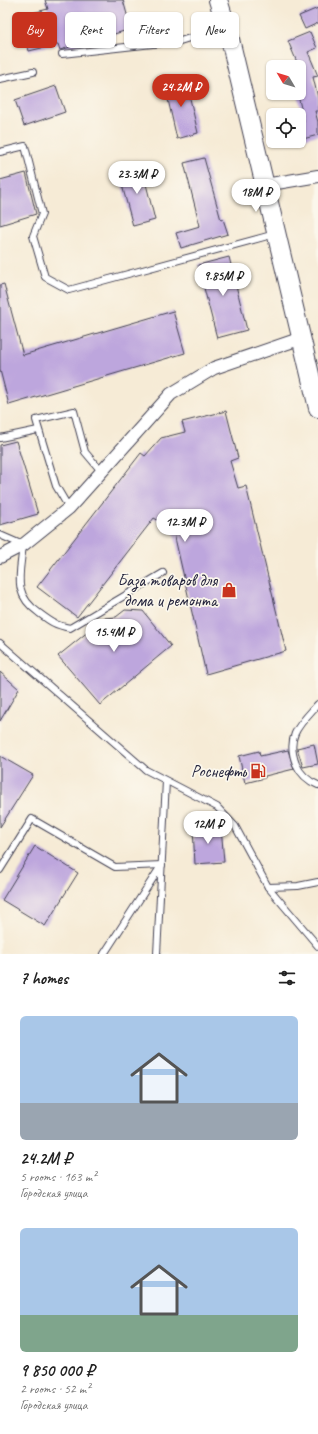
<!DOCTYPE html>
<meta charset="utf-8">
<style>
:root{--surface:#fff;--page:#f6f6f6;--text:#222;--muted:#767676;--accent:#c8321e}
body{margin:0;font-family:Caveat,sans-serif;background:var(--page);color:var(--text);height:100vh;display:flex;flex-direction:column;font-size:15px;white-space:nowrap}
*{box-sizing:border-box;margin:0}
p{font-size:13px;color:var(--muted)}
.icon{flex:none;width:22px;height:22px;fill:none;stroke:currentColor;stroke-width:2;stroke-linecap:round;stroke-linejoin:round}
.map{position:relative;height:954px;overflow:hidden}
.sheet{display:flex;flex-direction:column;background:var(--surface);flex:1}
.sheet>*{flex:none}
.top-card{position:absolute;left:12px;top:12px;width:294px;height:36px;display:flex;gap:8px}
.needle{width:26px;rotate:308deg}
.tools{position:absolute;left:266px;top:60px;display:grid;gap:8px}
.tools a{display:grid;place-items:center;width:40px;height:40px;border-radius:6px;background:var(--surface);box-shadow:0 1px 3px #0004;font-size:20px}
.price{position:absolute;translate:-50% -34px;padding:0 9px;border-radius:14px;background:#fff;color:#222;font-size:13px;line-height:26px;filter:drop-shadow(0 1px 2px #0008)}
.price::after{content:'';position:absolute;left:50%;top:24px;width:12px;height:9px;margin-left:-6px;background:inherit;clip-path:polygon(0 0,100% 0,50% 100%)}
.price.on{background:var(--accent);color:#fff}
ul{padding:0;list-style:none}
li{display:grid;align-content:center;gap:8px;height:212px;padding:0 20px}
li span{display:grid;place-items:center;height:124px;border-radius:6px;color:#555}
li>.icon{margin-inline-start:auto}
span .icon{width:72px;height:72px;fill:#fffc;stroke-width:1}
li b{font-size:17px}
h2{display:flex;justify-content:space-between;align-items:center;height:48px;padding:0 20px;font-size:17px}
.chip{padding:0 14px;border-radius:6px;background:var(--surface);box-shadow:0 1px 3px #0004;font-size:14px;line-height:36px}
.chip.on{background:var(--accent);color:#fff}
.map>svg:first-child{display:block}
.building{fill:#bda6dd}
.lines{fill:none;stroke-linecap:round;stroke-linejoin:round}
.lane-casing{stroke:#424052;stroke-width:8}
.street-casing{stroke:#424052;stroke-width:14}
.secondary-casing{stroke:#424052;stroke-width:20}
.lane{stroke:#fff;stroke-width:6}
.street{stroke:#fff;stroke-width:12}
.secondary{stroke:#fff;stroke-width:18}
.labels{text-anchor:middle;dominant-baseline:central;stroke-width:3.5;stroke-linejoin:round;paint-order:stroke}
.poi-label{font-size:17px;fill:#22223b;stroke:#fbf7ec;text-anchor:end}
</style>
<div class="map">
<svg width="318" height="954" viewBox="0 0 318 954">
<rect width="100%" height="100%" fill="#fbf7ec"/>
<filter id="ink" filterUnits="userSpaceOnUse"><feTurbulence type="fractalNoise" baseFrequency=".025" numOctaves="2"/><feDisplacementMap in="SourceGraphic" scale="8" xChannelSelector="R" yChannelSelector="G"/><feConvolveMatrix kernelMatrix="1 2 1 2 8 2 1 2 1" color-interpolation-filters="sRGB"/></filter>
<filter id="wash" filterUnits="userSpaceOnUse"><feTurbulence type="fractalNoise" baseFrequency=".012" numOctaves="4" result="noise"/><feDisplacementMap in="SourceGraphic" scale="16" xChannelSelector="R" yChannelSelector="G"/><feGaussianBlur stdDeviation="0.9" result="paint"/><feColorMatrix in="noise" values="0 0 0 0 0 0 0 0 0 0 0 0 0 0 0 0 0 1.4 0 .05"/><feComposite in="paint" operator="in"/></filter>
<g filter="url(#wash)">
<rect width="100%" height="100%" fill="#f6ebd6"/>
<g id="blocks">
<g class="building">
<path d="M 45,0 L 123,0 L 131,29 L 60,50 L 58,44 L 29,51 L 20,16 L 48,9 Z"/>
<path d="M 318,8 L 318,23 L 305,29 L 299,16 Z"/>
<path d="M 310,32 L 317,48 L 308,52 L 318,76 L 313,77 L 318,98 L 318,111 L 315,111 L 318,122 L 318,135 L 303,139 L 299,127 L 299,123 L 304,121 L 298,95 L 299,94 L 299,67 L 288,41 Z"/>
<path d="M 185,77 L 198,133 L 177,139 L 164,82 Z"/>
<path d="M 56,86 L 65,112 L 24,126 L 15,100 Z"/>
<path d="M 204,158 L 221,220 L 223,219 L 228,234 L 181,248 L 176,233 L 200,226 L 184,163 Z"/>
<path d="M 141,164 L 155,220 L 133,226 L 118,170 Z"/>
<path d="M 26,173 L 36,214 L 0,225 L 0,180 Z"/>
<path d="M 229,257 L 247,330 L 217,338 L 198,265 Z"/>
<path d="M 4,284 L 23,355 L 173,311 L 185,353 L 9,405 L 0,370 L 0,285 Z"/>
<path d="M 226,411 L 238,458 L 230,461 L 238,488 L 246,486 L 286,651 L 206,674 L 173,529 L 154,518 L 77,617 L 37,587 L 141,453 L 145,456 L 161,438 L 185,432 L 182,422 Z"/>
<path d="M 16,441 L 38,514 L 0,525 L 0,445 Z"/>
<path d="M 125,610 L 143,611 L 171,646 L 100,705 L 58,656 L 105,618 L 116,617 Z"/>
<path d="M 0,672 L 19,689 L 0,721 Z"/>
<path d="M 314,744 L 318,764 L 303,767 L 297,748 Z"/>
<path d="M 288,750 L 294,769 L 265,776 L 265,778 L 245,783 L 239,756 L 259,751 L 260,756 Z"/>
<path d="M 0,756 L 33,775 L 0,827 Z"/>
<path d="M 221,827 L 224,862 L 195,864 L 193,828 Z"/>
<path d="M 35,846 L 78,873 L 45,926 L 2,900 Z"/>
</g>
</g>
</g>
<g filter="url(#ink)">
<use href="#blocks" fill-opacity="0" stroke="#424052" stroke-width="1"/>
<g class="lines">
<g class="lane-casing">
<g id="lane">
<path d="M 62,54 L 180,41 L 225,27"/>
<path d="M 0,79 L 33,72"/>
<path d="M 0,152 L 25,146 L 42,214 L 33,236 L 45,277 L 69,290 L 275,234"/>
<path d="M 0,438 L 38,430"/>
<path d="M 69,508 L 56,486 L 36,420 L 74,411 L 85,452 L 101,471"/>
<path d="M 0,535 L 23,545 C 20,575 12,594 39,613 C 51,622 55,625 70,628 L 163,573"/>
<path d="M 0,643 L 146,770 L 217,807 L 235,826 L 268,887 L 298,886 L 318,882"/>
<path d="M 318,704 C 300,724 285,736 296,764 C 300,773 308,781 318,785"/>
<path d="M 0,870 L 32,819 L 115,867 L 162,865"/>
<path d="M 268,887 L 318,946"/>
<path d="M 104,954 L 161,866"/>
<path d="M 157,954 L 166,781"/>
</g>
</g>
<g class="street-casing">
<g id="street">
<path d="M 265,185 L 318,176"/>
<path d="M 0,557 L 23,545 L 69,508 L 171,394 L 214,368 L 302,338"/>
</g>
</g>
<g class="secondary-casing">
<path id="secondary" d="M 218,0 L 229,35 L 318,408"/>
</g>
<use href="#lane" class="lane"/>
<use href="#street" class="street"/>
<use href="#secondary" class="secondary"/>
</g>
</g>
<defs>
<g id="shop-bare" transform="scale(1.2)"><path d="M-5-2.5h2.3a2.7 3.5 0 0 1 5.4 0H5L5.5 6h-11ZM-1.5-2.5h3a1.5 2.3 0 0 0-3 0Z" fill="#c8321e" stroke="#fbf7ec" stroke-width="2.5" paint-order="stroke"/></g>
<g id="fuel-bare" transform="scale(1.2)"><path d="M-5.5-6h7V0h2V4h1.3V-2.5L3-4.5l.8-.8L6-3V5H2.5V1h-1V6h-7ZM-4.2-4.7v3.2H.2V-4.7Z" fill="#c8321e" stroke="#fbf7ec" stroke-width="2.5" paint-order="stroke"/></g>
</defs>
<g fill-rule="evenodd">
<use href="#shop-bare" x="229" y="590"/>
<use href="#fuel-bare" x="258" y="771"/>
</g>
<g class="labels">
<g class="poi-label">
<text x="217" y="580">База товаров для<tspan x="217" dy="20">дома и ремонта</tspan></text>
<text x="246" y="771">Роснефть</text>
</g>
</g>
</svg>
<div class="tools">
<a><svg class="needle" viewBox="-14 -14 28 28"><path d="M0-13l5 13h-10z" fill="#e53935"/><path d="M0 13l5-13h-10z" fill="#767676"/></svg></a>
<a><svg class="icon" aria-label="locate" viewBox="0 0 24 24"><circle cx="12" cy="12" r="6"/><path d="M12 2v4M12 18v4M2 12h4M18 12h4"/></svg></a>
</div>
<b class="price on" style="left:181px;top:108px">24.2M ₽</b>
<b class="price" style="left:137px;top:195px">23.3M ₽</b>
<b class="price" style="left:256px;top:213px">18M ₽</b>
<b class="price" style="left:223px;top:297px">9.85M ₽</b>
<b class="price" style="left:185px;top:543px">12.3M ₽</b>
<b class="price" style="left:114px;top:653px">15.4M ₽</b>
<b class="price" style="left:208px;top:845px">12M ₽</b>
<div class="top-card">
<a class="chip on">Buy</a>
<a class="chip">Rent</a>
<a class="chip">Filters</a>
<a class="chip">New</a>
</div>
</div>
<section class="sheet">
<h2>7 homes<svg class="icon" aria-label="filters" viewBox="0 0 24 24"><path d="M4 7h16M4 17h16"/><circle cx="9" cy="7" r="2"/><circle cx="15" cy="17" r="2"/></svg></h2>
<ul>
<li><span style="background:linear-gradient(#a9c7e8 70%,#9aa5b1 0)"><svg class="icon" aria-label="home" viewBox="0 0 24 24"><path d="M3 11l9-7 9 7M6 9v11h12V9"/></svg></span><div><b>24.2M ₽</b><p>5 rooms · 163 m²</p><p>Городская улица</p></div></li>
<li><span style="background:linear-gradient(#a9c7e8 70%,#7fa58c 0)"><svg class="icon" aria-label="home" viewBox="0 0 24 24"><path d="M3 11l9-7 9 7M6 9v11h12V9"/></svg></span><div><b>9 850 000 ₽</b><p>2 rooms · 52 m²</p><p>Городская улица</p></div></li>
</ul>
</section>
